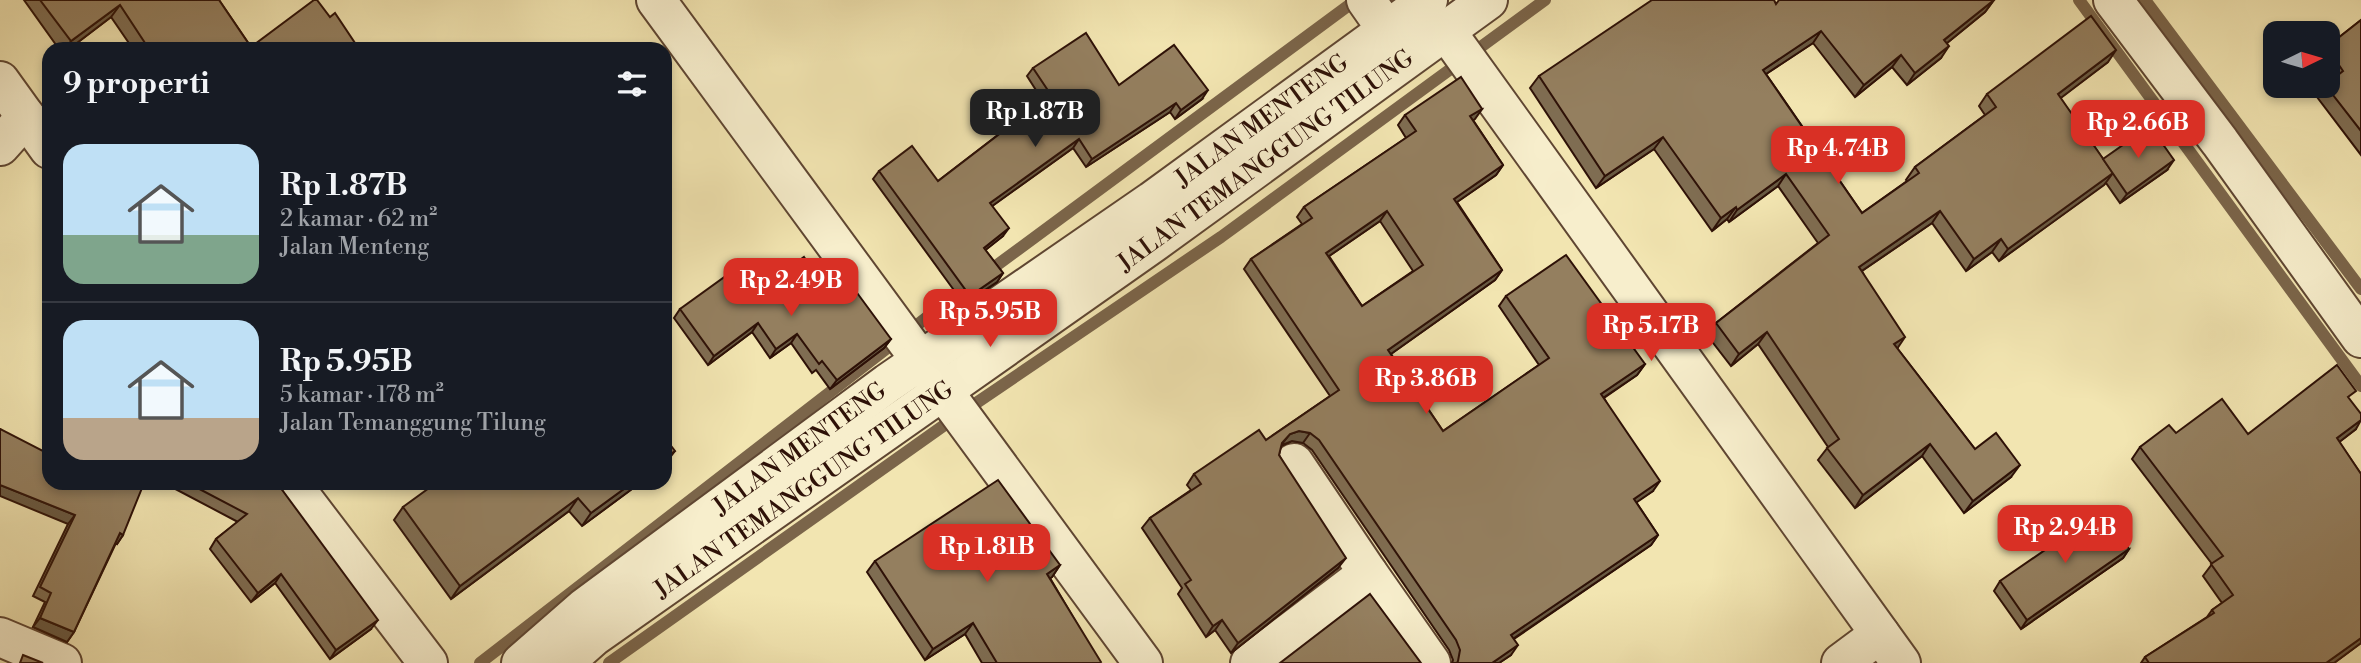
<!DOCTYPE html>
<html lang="id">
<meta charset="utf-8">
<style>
:root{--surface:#171b24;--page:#20242c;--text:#f1f3f6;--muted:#9ea1a6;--line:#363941;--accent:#d93025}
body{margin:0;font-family:"Libre Bodoni",serif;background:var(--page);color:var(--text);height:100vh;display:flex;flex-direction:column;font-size:26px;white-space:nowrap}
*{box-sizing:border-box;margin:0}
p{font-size:23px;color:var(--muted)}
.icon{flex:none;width:38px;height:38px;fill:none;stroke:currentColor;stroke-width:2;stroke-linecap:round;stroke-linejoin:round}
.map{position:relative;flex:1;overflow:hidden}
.drawer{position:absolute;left:42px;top:42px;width:630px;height:448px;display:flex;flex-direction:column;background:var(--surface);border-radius:21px;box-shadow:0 4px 10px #0003}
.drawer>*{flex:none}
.needle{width:46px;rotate:85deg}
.fabs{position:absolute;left:2263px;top:21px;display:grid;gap:14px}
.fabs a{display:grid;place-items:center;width:77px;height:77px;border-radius:14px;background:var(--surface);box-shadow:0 4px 10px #0003;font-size:35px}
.price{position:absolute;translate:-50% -60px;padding:0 16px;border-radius:14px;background:var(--accent);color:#fff;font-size:23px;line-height:46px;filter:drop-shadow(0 2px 4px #0008)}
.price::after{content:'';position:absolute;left:50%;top:42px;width:21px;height:16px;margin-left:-10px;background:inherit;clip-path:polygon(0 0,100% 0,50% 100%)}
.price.selected{background:#222;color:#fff}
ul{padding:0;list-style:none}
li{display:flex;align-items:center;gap:21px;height:175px;padding:0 21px}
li+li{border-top:2px solid var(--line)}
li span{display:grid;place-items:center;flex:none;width:196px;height:140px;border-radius:21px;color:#555}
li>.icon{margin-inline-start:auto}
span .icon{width:84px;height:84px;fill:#fffc;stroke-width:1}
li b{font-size:30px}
h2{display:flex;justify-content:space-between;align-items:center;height:84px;padding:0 21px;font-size:30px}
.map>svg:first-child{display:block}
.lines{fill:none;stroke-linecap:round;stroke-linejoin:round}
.stream{stroke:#7b654a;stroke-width:12}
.minor-casing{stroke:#5f4632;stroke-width:42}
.minor{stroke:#f7eecc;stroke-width:38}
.wall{fill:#7f6d52;stroke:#2e1107;stroke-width:2;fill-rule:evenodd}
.shaded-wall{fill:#685942;stroke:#2e1107;stroke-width:2}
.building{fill:#947f5f;stroke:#2e1107;stroke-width:2;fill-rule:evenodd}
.labels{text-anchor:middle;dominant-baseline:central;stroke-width:5;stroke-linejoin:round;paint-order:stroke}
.street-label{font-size:24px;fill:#2e1107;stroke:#f7eecc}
</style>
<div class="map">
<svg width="2361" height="663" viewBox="0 0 2361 663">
<rect width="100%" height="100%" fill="#f2e5b1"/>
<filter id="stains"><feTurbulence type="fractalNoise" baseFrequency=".00286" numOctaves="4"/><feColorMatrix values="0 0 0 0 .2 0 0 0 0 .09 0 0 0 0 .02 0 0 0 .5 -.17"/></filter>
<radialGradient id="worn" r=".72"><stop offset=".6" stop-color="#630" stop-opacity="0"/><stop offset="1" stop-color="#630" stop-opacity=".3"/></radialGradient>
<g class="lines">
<g class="stream">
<path d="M 2079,0 L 2361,386"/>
<path d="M 2145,0 L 2361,289"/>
<path d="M 985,274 L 1356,0"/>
<path d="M 480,663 L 970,284"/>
<path d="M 609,663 L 960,414 L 1221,237 L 1545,0"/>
</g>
<g class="minor-casing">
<g id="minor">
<path d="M 656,0 L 1143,663"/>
<path d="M 1366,0 L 1387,30"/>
<path d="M 2113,0 L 2220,142 L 2361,338"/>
<path d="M 1446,31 L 1901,663"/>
<path d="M 0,81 L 49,149"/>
<path d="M 0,146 L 26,117"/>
<path d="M 1294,463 L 1368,573"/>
<path d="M 291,483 L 428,663"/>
<path d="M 0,637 L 62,663"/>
<path d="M 521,663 L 584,608 L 888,383 L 1152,201 L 1428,0"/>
<path d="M 564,663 L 593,637 L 1153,243 L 1488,0"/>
<path d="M 1250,663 L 1368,573 L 1431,663"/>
<path d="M 1841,663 L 1880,634"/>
</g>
</g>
<use href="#minor" class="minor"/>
</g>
<g class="wall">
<path d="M 24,0 L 219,0 L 251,47 L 330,17 L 359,49 L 133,49 L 111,17 L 69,49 L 59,49 Z"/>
<path d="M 1994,0 L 1985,12 L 1947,43 L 1941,58 L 1907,85 L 1892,67 L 1855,97 L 1813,43 L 1766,74 L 1862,213 L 1907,181 L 1906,180 L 1915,167 L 1985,115 L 1979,106 L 1987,94 L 2108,62 L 2060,98 L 2103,159 L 2167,170 L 2120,203 L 2106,183 L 1999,261 L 1992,252 L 1966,271 L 1932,223 L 1862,271 L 1897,348 L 1975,449 L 2011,477 L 1964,513 L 1922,456 L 1855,508 L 1818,460 L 1828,447 L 1758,344 L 1731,366 L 1707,335 L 1716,323 L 1818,243 L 1778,186 L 1729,222 L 1727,219 L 1712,231 L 1654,149 L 1596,188 L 1530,88 L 1539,76 L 1776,4 Z"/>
<path d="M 2361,20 L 2361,155 L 2317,97 L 2325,86 L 2328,86 L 2332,80 L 2328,73 L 2328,46 Z"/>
<path d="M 1033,68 L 1119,85 L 1202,99 L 1175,119 L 1170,112 L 1086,167 L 1073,148 L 992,206 L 1003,236 L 985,250 L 1003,273 L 997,282 L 964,304 L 873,179 L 879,171 L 938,181 L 1024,115 L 1030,106 L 1041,98 L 1027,76 Z"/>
<path d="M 1482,109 L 1473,120 L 1503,165 L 1496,175 L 1457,202 L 1502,270 L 1495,280 L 1391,354 L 1443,431 L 1539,365 L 1499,306 L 1506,296 L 1645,364 L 1637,375 L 1604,398 L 1653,491 L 1636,502 L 1658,535 L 1651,545 L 1514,639 L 1511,655 L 1499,663 L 1452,663 L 1453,660 L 1449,650 L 1312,450 L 1303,443 L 1292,441 L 1281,446 L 1279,455 L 1338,568 L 1231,653 L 1215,630 L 1206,637 L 1178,594 L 1182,588 L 1142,528 L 1150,518 L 1191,490 L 1187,485 L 1194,474 L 1266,440 L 1330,396 L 1244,269 L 1251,259 L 1302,224 L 1297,217 L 1304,207 L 1406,138 L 1398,125 L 1405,115 ZM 1380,221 L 1413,271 L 1362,306 L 1329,256 Z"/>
<path d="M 748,298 L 834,298 L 891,339 L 884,348 L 830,389 L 816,370 L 812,373 L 791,343 L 770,358 L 752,332 L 708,365 L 674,318 L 680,309 Z"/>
<path d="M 2350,400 L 2356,429 L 2339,442 L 2361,474 L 2361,643 L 2334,663 L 2141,663 L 2145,657 L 2207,617 L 2212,610 L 2222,603 L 2203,576 L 2212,564 L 2132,459 L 2140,447 L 2176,433 L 2248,434 Z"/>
<path d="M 0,429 L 123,535 L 117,544 L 116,543 L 74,632 L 67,642 L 33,627 L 45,602 L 33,596 L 68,524 Z"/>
<path d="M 164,483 L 278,483 L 280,487 L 371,629 L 330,659 L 275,583 L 251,602 L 210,549 L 216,539 L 238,522 Z"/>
<path d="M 640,483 L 582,526 L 569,511 L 451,599 L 394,520 L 403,507 Z"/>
<path d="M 2129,549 L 2123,558 L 2021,629 L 1994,591 L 2000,581 Z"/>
<path d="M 875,561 L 1060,565 L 1052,577 L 1050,578 L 1100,663 L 982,663 L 965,634 L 925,660 L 867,572 Z"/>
</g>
<g class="shaded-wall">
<path d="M 1994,0 L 1985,12 L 1936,52 L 1944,40 Z"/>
<path d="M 120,5 L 111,17 L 69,49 L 66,49 L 71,41 Z"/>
<path d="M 1821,31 L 1813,43 L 1754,82 L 1763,70 Z"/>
<path d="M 1949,46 L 1941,58 L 1907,85 L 1915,73 Z"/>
<path d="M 2116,50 L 2108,62 L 2049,107 L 2058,94 Z"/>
<path d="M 1901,55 L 1892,67 L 1855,97 L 1864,85 Z"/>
<path d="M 1208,90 L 1202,99 L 1175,119 L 1181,110 Z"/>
<path d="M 1176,103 L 1170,112 L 1086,167 L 1092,159 Z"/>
<path d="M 1482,109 L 1475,119 L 1463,127 L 1470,116 Z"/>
<path d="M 1663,137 L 1654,149 L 1596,188 L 1605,176 Z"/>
<path d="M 1079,139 L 1073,148 L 984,212 L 990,203 Z"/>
<path d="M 2174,160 L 2167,170 L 2120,203 L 2127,194 Z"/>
<path d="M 1503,165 L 1496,175 L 1447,209 L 1454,199 Z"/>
<path d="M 2113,173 L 2104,185 L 1999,261 L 2008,249 Z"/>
<path d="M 1786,174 L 1778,186 L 1729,222 L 1737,210 Z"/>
<path d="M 1736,207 L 1727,219 L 1712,231 L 1721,218 Z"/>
<path d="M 1387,211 L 1380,221 L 1319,263 L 1326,253 Z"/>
<path d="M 1940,211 L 1932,223 L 1850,279 L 1859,267 Z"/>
<path d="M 1009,228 L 1003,236 L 978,256 L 984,248 Z"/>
<path d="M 2001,239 L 1992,252 L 1966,271 L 1974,259 Z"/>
<path d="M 1502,270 L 1495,280 L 1381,361 L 1388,350 Z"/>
<path d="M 1003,273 L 997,282 L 964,304 L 970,296 Z"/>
<path d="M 758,323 L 752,332 L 708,365 L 714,356 Z"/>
<path d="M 1767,332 L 1758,344 L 1731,366 L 1739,354 Z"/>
<path d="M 797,334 L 791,343 L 770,358 L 776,349 Z"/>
<path d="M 1905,337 L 1897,349 L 1894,344 Z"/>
<path d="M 891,339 L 884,348 L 830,389 L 837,380 Z"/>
<path d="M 1645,364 L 1637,375 L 1594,404 L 1601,394 Z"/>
<path d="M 2361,420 L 2356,429 L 2329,450 L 2337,438 Z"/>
<path d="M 1299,431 L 1310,433 L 1303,443 L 1292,441 L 1282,445 L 1275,453 L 1290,434 Z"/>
<path d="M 1930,444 L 1922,456 L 1855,508 L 1863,495 Z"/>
<path d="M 675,451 L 665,464 L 665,458 Z"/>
<path d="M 2020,465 L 2011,477 L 1964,513 L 1973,501 Z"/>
<path d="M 1660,481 L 1653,491 L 1627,509 L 1634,499 Z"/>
<path d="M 632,483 L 640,483 L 582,526 L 591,513 Z"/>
<path d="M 0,485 L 75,515 L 68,524 L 0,496 Z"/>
<path d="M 578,498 L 569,511 L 451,599 L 460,586 Z"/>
<path d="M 120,533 L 123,535 L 117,544 L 114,543 Z"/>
<path d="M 1658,535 L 1651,545 L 1504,645 L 1511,635 Z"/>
<path d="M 2129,549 L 2123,558 L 2021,629 L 2027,620 Z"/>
<path d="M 1346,558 L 1338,568 L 1231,653 L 1238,643 Z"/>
<path d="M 1060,565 L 1052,577 L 1039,585 L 1047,574 Z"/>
<path d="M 281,574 L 275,583 L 251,602 L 258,593 Z"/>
<path d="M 40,618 L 74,632 L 67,642 L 33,627 Z"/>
<path d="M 378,620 L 371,629 L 330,659 L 336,650 Z"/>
<path d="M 1222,620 L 1215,630 L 1206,637 L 1213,626 Z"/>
<path d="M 973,623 L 965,634 L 925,660 L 933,649 Z"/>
<path d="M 2361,638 L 2361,643 L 2334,663 L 2326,663 Z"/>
<path d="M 1518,645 L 1511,655 L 1499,663 L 1492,663 Z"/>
</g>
<g class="building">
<path d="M 40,0 L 219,0 L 251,47 L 314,0 L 317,0 L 330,17 L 335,13 L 359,49 L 149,49 L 120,5 L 71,41 Z"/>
<path d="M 1652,0 L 1774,0 L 1776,4 L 1779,0 L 1994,0 L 1944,40 L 1949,46 L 1915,73 L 1901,55 L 1864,85 L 1821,31 L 1763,70 L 1862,213 L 1919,173 L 1915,167 L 1996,107 L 1987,94 L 2091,16 L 2116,50 L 2058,94 L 2113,173 L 2008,249 L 2001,239 L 1974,259 L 1940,211 L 1859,267 L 1905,337 L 1894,344 L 1975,449 L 1996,433 L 2020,465 L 1973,501 L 1930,444 L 1863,495 L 1827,448 L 1839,439 L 1767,332 L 1739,354 L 1716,323 L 1829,235 L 1786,174 L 1737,210 L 1736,207 L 1721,218 L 1663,137 L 1605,176 L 1539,76 Z"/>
<path d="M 2361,20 L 2361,131 L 2326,86 L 2328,86 L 2328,83 L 2343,71 L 2328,49 L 2328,46 Z"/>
<path d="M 1086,33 L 1119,85 L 1174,45 L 1208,90 L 1181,110 L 1176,103 L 1092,159 L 1079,139 L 990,203 L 1009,228 L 984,248 L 1003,273 L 970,296 L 879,171 L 912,146 L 938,181 L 1032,109 L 1030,106 L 1049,92 L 1033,68 Z"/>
<path d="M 1461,77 L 1482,109 L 1470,116 L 1503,165 L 1454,199 L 1502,270 L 1388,350 L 1443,431 L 1549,358 L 1506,296 L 1566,255 L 1645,364 L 1601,394 L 1660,481 L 1634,499 L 1658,535 L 1511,635 L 1518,645 L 1492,663 L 1457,663 L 1458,661 L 1460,650 L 1456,640 L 1319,440 L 1310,433 L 1299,431 L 1290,434 L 1282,443 L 1279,455 L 1346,558 L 1238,643 L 1222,620 L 1213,626 L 1185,584 L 1191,580 L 1150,518 L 1201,484 L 1194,474 L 1259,430 L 1266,440 L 1339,390 L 1251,259 L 1312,218 L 1304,207 L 1416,131 L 1405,115 ZM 1387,211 L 1423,265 L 1362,306 L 1326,253 Z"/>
<path d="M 2150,126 L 2174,160 L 2127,194 L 2103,159 Z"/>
<path d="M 804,257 L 834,298 L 852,286 L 891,339 L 837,380 L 822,361 L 819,364 L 797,334 L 776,349 L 758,323 L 714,356 L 680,309 L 730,273 L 748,298 Z"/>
<path d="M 2337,365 L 2356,391 L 2348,397 L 2361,414 L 2361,420 L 2337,438 L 2361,474 L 2361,638 L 2326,663 L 2149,663 L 2145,657 L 2214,613 L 2212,610 L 2233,595 L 2211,564 L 2223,556 L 2140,447 L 2169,425 L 2176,433 L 2222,399 L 2248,434 Z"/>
<path d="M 0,429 L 49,454 L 49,483 L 144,483 L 123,535 L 120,533 L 74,632 L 40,618 L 51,593 L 40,587 L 75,515 L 0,485 Z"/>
<path d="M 665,438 L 675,451 L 665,458 Z"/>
<path d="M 998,480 L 1060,565 L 1047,574 L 1101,662 L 1100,663 L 997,663 L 973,623 L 933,649 L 875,561 Z"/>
<path d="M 188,483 L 278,483 L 280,487 L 378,620 L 336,650 L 281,574 L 258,593 L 216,539 L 247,514 Z"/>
<path d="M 436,483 L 632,483 L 591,513 L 578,498 L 460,586 L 403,507 Z"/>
<path d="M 2103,510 L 2129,549 L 2027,620 L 2000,581 Z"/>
<path d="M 1370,594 L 1421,663 L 1280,663 Z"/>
<path d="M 23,655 L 43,663 L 20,663 Z"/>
</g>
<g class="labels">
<g class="street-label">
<text transform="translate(1262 121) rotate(-36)">JALAN MENTENG</text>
<text transform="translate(1266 161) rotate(-36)">JALAN TEMANGGUNG TILUNG</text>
<text transform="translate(800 449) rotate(-36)">JALAN MENTENG</text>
<text transform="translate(804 490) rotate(-35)">JALAN TEMANGGUNG TILUNG</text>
</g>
</g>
<rect width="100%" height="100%" filter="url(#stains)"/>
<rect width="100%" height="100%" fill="url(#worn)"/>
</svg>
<div class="fabs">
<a><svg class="needle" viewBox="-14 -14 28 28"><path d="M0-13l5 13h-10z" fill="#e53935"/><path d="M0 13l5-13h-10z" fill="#9ea1a6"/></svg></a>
</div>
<b class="price selected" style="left:1035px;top:149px">Rp 1.87B</b>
<b class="price" style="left:2138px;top:160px">Rp 2.66B</b>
<b class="price" style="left:1838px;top:186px">Rp 4.74B</b>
<b class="price" style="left:791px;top:318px">Rp 2.49B</b>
<b class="price" style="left:990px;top:349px">Rp 5.95B</b>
<b class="price" style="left:1651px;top:363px">Rp 5.17B</b>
<b class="price" style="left:1426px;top:416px">Rp 3.86B</b>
<b class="price" style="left:2065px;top:565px">Rp 2.94B</b>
<b class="price" style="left:987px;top:584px">Rp 1.81B</b>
<section class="drawer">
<h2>9 properti<svg class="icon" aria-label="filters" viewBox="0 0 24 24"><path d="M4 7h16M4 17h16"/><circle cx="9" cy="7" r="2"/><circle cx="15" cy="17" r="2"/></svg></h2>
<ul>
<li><span style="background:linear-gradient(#bfe0f5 65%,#7fa58c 0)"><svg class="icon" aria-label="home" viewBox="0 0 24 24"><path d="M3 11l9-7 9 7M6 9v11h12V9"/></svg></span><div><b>Rp 1.87B</b><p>2 kamar · 62 m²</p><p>Jalan Menteng</p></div></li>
<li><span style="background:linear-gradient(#bfe0f5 70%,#b9a48a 0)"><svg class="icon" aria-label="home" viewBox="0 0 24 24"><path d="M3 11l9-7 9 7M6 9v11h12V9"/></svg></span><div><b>Rp 5.95B</b><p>5 kamar · 178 m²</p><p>Jalan Temanggung Tilung</p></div></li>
</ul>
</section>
</div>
